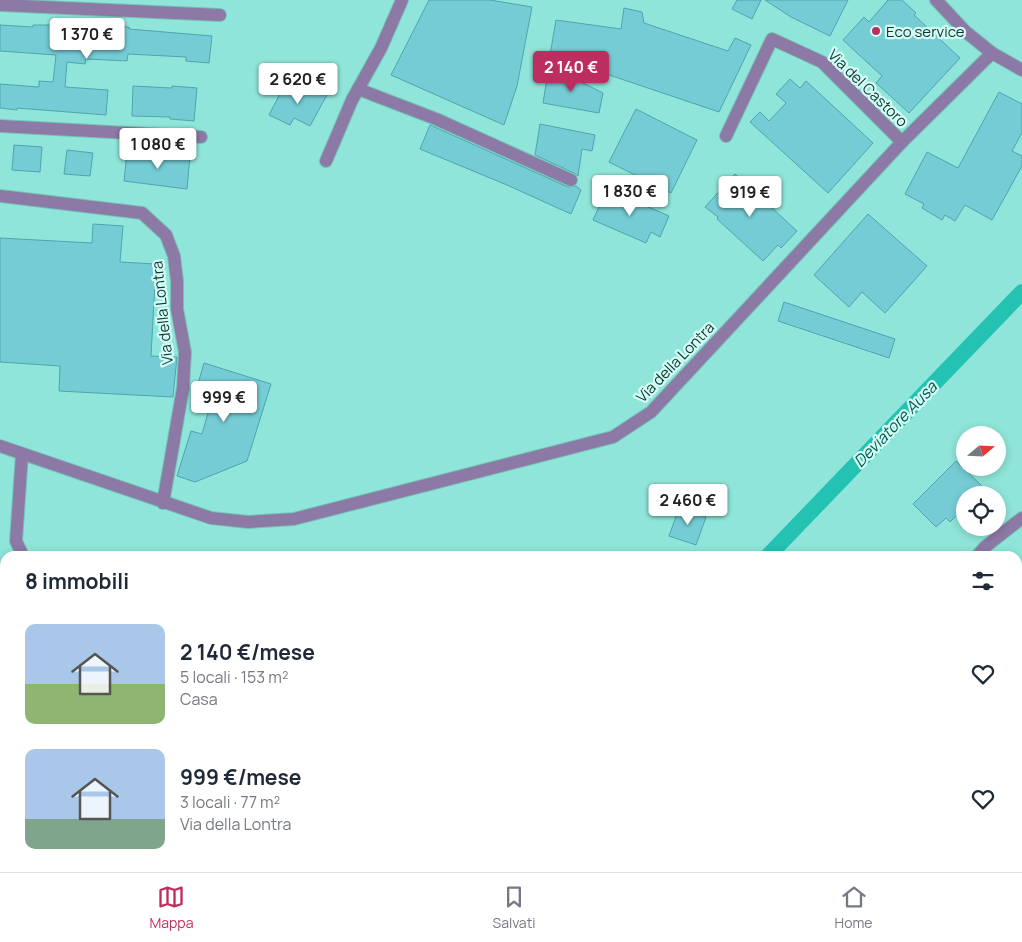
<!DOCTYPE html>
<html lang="it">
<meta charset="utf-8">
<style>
:root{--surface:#fff;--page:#f2f2f3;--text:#1f2937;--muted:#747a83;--line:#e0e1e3;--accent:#bc2e60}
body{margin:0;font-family:Manrope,sans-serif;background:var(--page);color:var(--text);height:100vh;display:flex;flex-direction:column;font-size:19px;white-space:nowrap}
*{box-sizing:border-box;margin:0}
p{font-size:16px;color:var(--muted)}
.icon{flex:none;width:28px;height:28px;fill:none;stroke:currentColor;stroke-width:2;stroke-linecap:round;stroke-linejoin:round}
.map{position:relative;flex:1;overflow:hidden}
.drawer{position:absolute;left:0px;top:551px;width:1022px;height:321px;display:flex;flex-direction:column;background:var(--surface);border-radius:15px 15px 0 0;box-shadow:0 2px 8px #0003}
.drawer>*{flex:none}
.needle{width:32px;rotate:71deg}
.fabs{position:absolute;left:956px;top:426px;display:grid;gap:10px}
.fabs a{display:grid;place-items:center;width:50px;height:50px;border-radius:50%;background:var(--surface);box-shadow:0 2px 8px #0003;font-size:25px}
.price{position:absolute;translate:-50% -42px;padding:0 11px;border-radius:5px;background:#fff;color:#222;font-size:16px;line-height:32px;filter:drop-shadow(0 1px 2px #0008)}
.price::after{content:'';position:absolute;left:50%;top:30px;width:15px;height:11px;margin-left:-8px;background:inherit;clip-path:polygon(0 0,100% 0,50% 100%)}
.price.current{background:var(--accent);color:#fff}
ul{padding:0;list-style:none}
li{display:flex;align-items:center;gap:15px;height:125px;padding:0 25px}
li span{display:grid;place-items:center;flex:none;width:140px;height:100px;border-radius:10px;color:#555}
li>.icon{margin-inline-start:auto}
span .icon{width:60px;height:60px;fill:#fffc;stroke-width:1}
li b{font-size:21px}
h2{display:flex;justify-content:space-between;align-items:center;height:60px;padding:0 25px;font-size:21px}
.tab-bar{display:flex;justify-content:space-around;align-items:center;height:70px;border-top:1px solid var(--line);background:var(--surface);font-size:14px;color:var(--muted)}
.tab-bar a{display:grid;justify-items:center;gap:2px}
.tab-bar .current{color:var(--accent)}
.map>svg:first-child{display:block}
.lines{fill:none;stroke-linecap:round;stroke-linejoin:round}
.canal{stroke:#23c2b3;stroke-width:16}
.building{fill:#75ccd5;stroke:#4da5ae}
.minor-casing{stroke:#76c2b7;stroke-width:14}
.minor{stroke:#8d79a5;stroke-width:12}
.poi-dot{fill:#bc2e60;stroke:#d4fdf6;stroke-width:2}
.labels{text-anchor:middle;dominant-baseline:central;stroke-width:4.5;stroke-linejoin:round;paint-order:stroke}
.poi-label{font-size:15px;fill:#103430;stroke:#d4fdf6;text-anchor:start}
.street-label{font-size:15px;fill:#103430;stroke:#d4fdf6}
.water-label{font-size:16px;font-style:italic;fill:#005951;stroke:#d4fdf6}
</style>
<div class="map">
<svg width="1022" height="872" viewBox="0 0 1022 872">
<rect width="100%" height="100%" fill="#8fe5d9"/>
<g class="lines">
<g class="canal">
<path d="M 768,556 L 1022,292"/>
<path d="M 465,872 L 470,868"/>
</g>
</g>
<g class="building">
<path d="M 429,0 L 490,0 L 532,7 L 517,86 L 504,125 L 391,75 Z"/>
<path d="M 737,0 L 761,0 L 752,19 L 732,9 Z"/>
<path d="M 765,0 L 848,0 L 830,36 L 791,17 Z"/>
<path d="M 888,0 L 902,0 L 916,13 L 914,15 L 960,58 L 909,113 L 876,83 L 882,76 L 843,40 L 864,17 L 869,22 Z"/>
<path d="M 624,8 L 642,12 L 644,23 L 728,51 L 735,38 L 751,45 L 719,112 L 550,55 L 556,20 L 621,29 Z"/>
<path d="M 58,23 L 113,28 L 114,26 L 129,27 L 129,29 L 212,36 L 209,63 L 186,61 L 186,57 L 128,54 L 127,61 L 86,59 L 85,64 L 67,62 L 65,87 L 108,90 L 106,115 L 17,108 L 17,110 L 0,108 L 0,84 L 39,87 L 39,81 L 53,82 L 56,55 L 0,51 L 0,25 L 33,27 L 33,25 L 58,25 Z"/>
<path d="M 549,66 L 603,93 L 599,113 L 543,103 Z"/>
<path d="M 790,79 L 800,88 L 806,81 L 873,143 L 828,193 L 750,122 L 760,112 L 769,121 L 786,103 L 776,94 Z"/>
<path d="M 309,83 L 328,93 L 310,126 L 294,118 L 290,125 L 269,115 L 285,84 L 303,94 Z"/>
<path d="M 133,86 L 172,88 L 172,86 L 197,88 L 194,121 L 170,119 L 170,117 L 132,116 Z"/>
<path d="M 999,92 L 1022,104 L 1022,133 L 1012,151 L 1022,156 L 1022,166 L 992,220 L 965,205 L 955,221 L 945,215 L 942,220 L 922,208 L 924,204 L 905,194 L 927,152 L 958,168 Z"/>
<path d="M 636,109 L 697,140 L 671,193 L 609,162 Z"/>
<path d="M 540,124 L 595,135 L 592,151 L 582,149 L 578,176 L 574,173 L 535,155 Z"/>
<path d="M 430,125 L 568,187 L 576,186 L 581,190 L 571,214 L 507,185 L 420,149 Z"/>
<path d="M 14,145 L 42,147 L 40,172 L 12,170 Z"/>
<path d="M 67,150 L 93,153 L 90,176 L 64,174 Z"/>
<path d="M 127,152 L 164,156 L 164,153 L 190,156 L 187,189 L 124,181 Z"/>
<path d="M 735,174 L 797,231 L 781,248 L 778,245 L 763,261 L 717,219 L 718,217 L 705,207 Z"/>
<path d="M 607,189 L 669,216 L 660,237 L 651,232 L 646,243 L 593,220 Z"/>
<path d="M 868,214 L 927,266 L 885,313 L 862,292 L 849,307 L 814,275 Z"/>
<path d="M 93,224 L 123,226 L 120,262 L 156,264 L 151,356 L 177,357 L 173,397 L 59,391 L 60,366 L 0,362 L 0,238 L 92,243 Z"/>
<path d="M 784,302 L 895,339 L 889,358 L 778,321 Z"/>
<path d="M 204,363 L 271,384 L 247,461 L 195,482 L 177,476 L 191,431 L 202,434 L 212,399 L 195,394 Z"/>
<path d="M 956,461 L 984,488 L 977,495 L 965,495 L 965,507 L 950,522 L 946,518 L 936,527 L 913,504 Z"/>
<path d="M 679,508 L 706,517 L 696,545 L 669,536 Z"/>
</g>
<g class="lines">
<g class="minor-casing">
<g id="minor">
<path d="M 936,0 L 966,32 L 992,53 L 1022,70"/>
<path d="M 0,5 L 220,15"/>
<path d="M 358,89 L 436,119 L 571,180"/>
<path d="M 0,126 L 201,137"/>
<path d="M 726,136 L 772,39 L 822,62 L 902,142"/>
<path d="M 326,161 L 352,100 L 381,48 L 402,0"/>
<path d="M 0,196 L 142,213 L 166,235 L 174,256 L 177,281 L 177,309 L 185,352 L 183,388 L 163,503"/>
<path d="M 0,446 L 211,518 L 248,522 L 294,519 L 613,437 L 651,412 L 902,142 L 992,53"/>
<path d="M 22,454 L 16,541 L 23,556"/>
<path d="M 977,556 L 985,547 L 1022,518"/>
</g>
</g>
<use href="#minor" class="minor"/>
</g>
<circle class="poi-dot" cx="876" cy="31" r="5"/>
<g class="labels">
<g class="poi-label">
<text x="886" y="31">Eco service</text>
</g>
<g class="street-label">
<text transform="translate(868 88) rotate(44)">Via del Castoro</text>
<text transform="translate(162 313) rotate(-96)">Via della Lontra</text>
<text transform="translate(675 362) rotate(-46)">Via della Lontra</text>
</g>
<g class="water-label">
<text transform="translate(895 424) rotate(-46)">Deviatore Ausa</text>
</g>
</g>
</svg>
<div class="fabs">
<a><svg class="needle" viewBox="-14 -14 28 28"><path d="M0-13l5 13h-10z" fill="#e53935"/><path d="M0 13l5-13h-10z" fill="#747a83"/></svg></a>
<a><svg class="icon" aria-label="locate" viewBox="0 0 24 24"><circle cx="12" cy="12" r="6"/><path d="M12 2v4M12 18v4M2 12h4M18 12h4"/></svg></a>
</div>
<b class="price" style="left:87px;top:60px">1 370 €</b>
<b class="price current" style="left:571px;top:93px">2 140 €</b>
<b class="price" style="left:298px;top:105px">2 620 €</b>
<b class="price" style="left:158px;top:170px">1 080 €</b>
<b class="price" style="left:630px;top:217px">1 830 €</b>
<b class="price" style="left:750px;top:218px">919 €</b>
<b class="price" style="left:224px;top:423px">999 €</b>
<b class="price" style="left:688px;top:526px">2 460 €</b>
<section class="drawer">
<h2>8 immobili<svg class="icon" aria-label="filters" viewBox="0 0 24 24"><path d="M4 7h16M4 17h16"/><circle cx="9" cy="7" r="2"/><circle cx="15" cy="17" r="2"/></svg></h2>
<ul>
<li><span style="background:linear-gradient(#a9c7e8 60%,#8fb573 0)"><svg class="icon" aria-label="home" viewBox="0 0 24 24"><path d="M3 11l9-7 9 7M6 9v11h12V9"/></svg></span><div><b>2 140 €/mese</b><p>5 locali · 153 m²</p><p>Casa</p></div><svg class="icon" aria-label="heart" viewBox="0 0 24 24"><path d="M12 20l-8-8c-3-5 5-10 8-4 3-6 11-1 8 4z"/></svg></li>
<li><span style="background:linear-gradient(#a9c7e8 70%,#7fa58c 0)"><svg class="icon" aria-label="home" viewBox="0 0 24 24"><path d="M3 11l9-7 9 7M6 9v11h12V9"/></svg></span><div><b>999 €/mese</b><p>3 locali · 77 m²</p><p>Via della Lontra</p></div><svg class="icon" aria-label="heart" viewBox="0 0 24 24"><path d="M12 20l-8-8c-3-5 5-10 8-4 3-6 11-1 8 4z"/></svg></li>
</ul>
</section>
</div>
<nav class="tab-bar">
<a class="current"><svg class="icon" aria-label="map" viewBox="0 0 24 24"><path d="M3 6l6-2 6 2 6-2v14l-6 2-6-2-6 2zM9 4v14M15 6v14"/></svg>Mappa</a>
<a><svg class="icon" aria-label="saved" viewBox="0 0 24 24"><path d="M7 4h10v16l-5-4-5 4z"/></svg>Salvati</a>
<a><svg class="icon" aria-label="home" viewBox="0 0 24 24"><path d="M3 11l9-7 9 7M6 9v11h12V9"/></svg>Home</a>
</nav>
